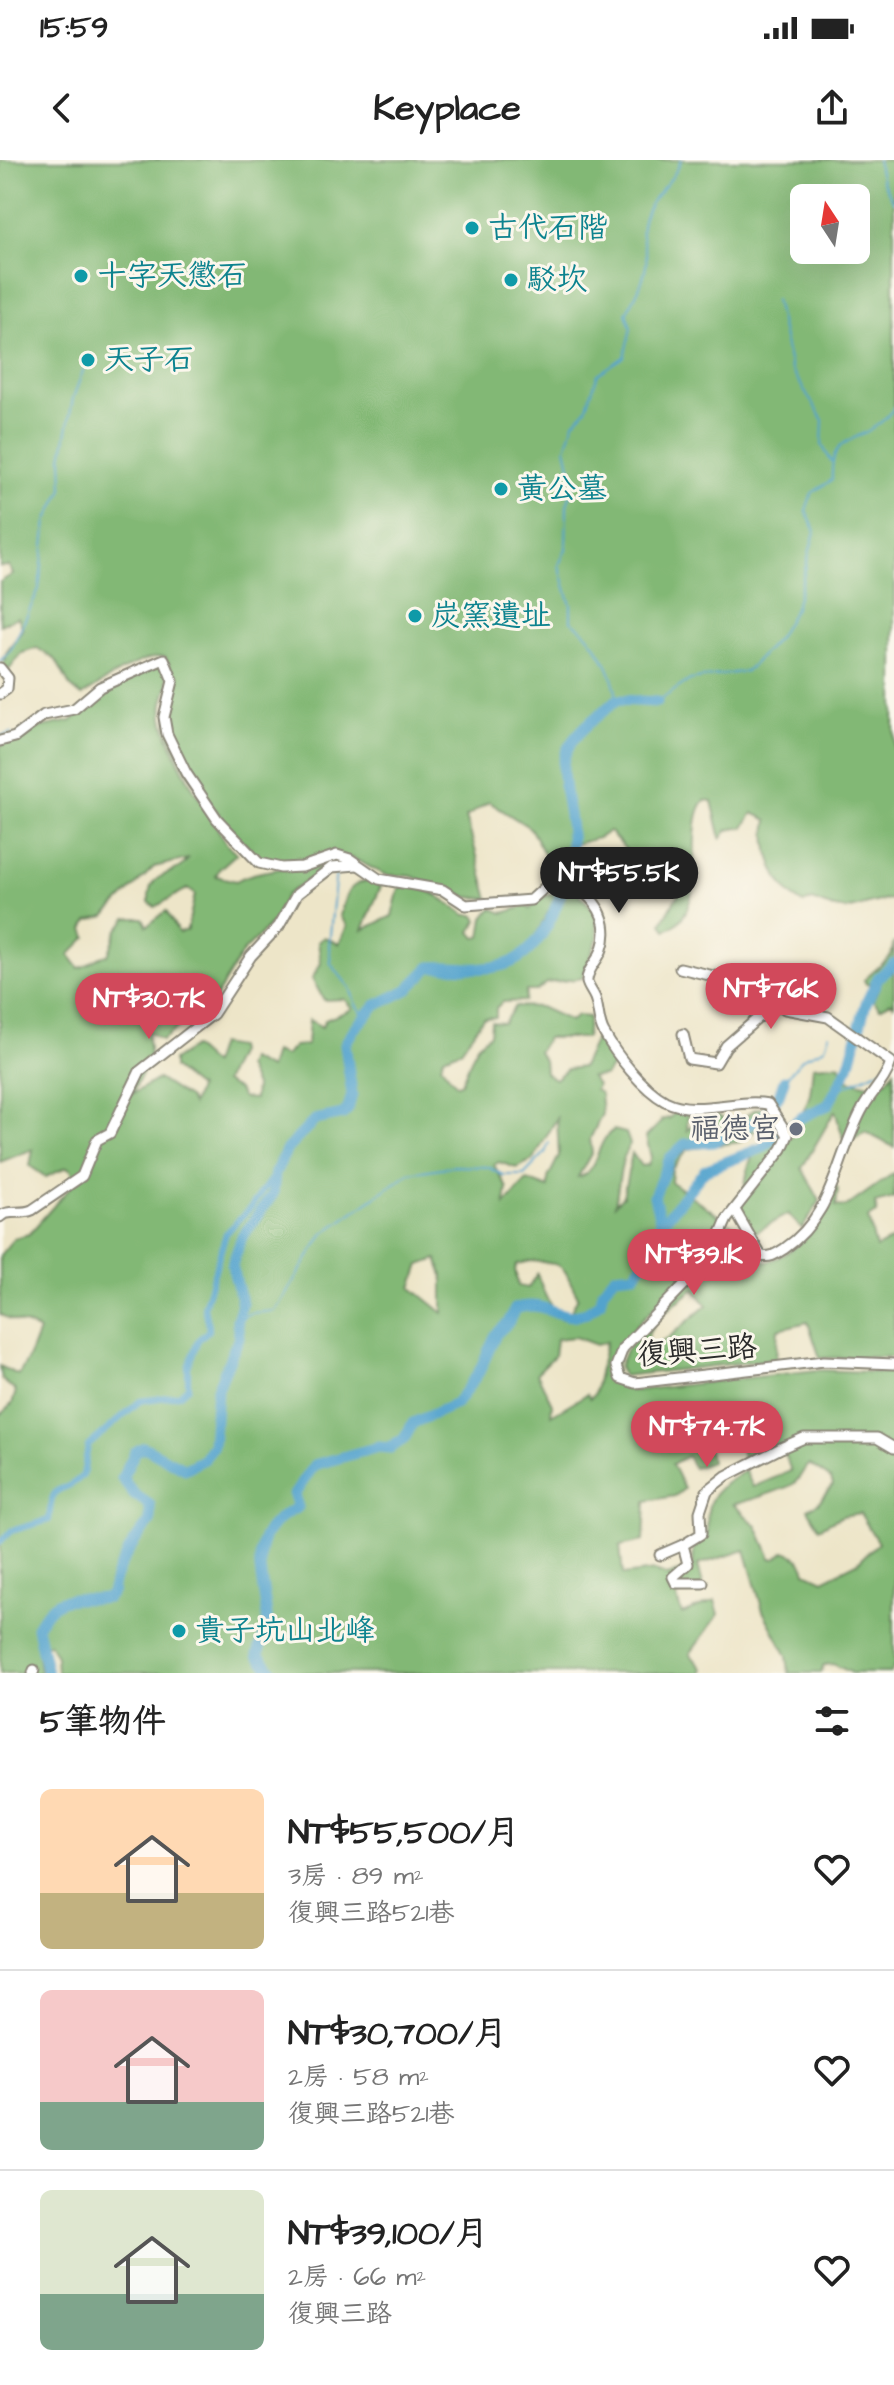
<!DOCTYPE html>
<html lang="zh-TW">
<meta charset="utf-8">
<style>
:root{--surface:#fff;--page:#f6f6f6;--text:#222;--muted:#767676;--line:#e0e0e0;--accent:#d1495b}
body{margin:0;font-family:"Architects Daughter","LXGW WenKai TC",sans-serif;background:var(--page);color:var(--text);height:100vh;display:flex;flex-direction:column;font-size:30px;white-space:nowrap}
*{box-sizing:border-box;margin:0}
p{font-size:26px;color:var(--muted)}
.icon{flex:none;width:44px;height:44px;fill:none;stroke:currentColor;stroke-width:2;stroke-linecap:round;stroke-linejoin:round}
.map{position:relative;height:1513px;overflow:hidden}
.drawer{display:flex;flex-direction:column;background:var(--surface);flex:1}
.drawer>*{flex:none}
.needle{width:52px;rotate:348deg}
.fabs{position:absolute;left:790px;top:24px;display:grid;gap:16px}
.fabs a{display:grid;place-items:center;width:80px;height:80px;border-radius:12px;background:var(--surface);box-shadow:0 8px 32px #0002;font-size:40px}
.price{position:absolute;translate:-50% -68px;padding:0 18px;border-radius:28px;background:var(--accent);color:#fff;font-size:26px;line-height:52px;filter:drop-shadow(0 2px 4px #0008)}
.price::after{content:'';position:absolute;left:50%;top:48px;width:24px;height:18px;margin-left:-12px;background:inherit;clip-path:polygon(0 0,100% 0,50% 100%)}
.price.selected{background:#222;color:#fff}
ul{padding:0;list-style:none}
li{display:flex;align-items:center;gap:24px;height:200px;padding:0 40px}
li+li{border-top:2px solid var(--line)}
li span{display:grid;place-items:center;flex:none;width:224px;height:160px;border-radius:12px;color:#555}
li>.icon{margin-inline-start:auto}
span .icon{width:96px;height:96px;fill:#fffc;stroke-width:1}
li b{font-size:34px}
h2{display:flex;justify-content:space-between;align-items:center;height:96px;padding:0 40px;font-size:34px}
.status{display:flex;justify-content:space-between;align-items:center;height:56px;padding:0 40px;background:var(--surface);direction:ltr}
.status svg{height:22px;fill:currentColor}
header{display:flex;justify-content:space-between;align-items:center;height:104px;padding:0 40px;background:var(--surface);font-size:36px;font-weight:700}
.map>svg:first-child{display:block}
.forest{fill:#82b875;stroke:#567250;stroke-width:2;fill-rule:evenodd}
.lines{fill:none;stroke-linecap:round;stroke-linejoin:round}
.stream{stroke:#53a3cd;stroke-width:2}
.canal{stroke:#53a3cd;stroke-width:6}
.river{stroke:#53a3cd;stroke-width:11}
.minor-casing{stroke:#8c887a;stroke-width:13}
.minor{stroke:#fff;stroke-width:9}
.culture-dot{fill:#0f9aa8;stroke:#fbf7ec;stroke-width:3}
.worship-dot{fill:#6b7280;stroke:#fbf7ec;stroke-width:3}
.labels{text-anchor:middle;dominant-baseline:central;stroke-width:6;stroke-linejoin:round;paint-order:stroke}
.culture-label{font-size:30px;fill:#0d838f;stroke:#fbf7ec;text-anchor:start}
.worship-label{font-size:30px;fill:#5b616d;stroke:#fbf7ec;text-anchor:end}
.street-label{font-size:30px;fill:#2b2b2b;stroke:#fbf7ec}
</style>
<div class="status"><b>15:59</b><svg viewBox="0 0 49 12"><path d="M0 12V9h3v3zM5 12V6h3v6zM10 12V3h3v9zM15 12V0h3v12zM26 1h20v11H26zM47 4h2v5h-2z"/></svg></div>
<header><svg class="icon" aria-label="back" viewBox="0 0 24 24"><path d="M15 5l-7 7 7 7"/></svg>Keyplace<svg class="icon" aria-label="share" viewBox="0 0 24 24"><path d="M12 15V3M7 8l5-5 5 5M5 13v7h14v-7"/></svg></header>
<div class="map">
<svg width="894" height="1513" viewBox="0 0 894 1513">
<rect width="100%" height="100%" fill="#fbf7ec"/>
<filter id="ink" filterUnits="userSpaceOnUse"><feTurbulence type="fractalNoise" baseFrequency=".0125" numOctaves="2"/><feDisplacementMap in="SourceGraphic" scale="16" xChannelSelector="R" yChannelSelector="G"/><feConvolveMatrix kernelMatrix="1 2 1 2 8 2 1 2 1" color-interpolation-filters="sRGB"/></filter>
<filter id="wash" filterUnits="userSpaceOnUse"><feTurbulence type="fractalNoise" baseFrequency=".006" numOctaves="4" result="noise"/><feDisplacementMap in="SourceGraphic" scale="32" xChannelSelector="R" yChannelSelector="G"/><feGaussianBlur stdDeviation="1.8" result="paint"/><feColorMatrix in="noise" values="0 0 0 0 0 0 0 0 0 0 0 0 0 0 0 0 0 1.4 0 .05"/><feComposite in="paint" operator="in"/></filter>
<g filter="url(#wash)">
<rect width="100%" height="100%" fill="#ede5c8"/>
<g class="forest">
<path d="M 0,0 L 894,0 L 894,739 C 854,742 856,760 813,740 L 803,744 C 775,728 762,687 768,660 L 753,653 L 744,667 L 728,670 L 721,679 L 712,641 L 705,640 C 682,664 712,753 666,770 L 662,763 L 680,731 L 680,713 L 669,713 L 653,697 L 628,692 L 609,671 L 598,678 L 563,687 L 546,697 L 530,668 L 489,642 L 466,657 L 489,739 L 468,737 L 411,716 L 386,715 L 352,698 L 285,704 L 261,701 C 227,664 187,623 170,575 C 163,555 177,538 175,520 C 174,512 168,503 165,497 C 138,495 104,522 82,536 L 70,526 L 56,500 L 37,488 L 22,493 L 9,510 L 3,506 L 6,493 L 23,469 L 18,457 L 0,465 L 0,422 L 13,414 L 9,406 L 0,407 ZM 804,38 L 856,38 L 856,90 L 804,90 Z"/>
<path d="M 162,503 C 177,533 159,530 163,557 C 168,594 208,652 228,686 L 237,693 L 219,709 L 216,716 L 236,721 C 255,709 303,707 329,701 L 330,705 L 286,735 L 274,761 L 242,793 L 214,840 L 162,880 L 147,871 L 150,897 L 132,934 L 158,919 L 189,939 L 192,945 L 198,928 L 173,908 L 173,900 L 193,887 L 212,904 L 219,884 L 237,887 L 238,892 L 224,922 L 238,930 L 242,938 L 254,939 L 255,926 L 246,907 L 249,899 L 269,909 L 274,892 L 285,896 L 294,886 L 307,885 L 309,860 L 322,867 L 325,860 L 350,850 L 352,848 L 344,839 L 324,840 L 312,819 L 321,803 L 318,782 L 324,777 L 339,784 L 347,766 L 340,756 C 346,734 347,723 372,720 L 381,726 L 363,770 L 392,756 L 399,728 C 423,721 448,743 466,755 L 474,755 L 478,760 L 471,772 L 476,778 L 481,777 L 484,758 L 492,748 L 503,753 L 527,746 L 530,749 L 541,738 L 560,730 L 533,781 L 564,731 L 577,731 L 595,752 L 598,777 L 582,818 L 547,823 L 536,831 L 526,831 L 525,841 L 502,842 L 496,848 L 496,857 L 483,858 L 461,890 L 444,897 L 441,905 L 456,924 L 461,923 L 477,885 L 490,874 L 491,862 L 504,863 L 515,846 L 540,847 L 570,861 L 577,856 L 589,857 L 586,878 L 547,878 L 538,892 L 544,900 L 545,913 L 555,919 L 567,909 L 582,907 L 595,879 L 612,897 L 613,905 L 605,916 L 591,917 L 597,925 L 595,930 L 600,933 L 602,954 L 590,979 L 592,992 L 578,1017 C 599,1014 595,980 614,970 L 626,973 L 630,984 C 620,998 619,1026 615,1044 L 623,1036 L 632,993 L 641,1006 L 648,1005 L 651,997 L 646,977 L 663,960 L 660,960 L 670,958 L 676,951 L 688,954 L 687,971 L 695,962 L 714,953 L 735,966 C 751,955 758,932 778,966 L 758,968 L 740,982 L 688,989 L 672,1009 L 671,1022 L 725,1060 C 719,1071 714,1083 708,1093 C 681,1132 603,1173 617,1225 L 632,1231 L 817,1210 L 894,1213 L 894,1505 L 891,1513 L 852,1513 L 833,1504 L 824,1505 L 821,1513 L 789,1513 L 787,1496 L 763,1451 L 745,1390 L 698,1405 L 703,1425 L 676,1436 L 682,1454 L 715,1441 L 719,1454 L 690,1494 L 703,1509 L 701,1513 L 57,1513 L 56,1496 L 49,1483 L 38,1492 L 40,1513 L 0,1513 L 0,1255 L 12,1244 L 16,1231 L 2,1220 L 0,1206 L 18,1215 C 28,1203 33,1186 39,1171 C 26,1162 13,1164 0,1154 L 0,1095 L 14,1078 L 29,1074 L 73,1024 L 72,1011 L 67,1007 L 46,1017 L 30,1006 L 33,989 L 0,1002 L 0,586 L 41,567 L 71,561 L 113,529 ZM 188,699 C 177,718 147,708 149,742 L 155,747 L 187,729 L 195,734 L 187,770 L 179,773 L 166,751 L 147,766 L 143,758 L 127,758 L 117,771 L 108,795 C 96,796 91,805 79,808 L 69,795 L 87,777 L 84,769 L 88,761 L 105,756 L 154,707 ZM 557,958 L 559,996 L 548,1018 L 548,1028 L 527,1020 L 505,1045 L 507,1028 L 494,1005 L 499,1002 L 516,1008 L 533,1000 ZM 437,1099 L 443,1116 L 443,1153 L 412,1128 L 420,1105 ZM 531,1101 C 570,1104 561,1106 578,1137 L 567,1159 L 561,1159 L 546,1137 L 537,1114 L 528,1128 L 518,1126 L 515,1109 L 518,1104 ZM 575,1177 L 596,1185 L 606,1182 L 594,1235 L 590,1238 L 587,1234 L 551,1255 L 552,1244 L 537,1213 L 554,1196 L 556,1179 ZM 726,1276 L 739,1280 L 744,1302 L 781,1285 L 791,1311 L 753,1327 L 745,1311 C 715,1329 704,1337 708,1373 L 694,1384 L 693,1407 L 668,1416 L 655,1411 L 623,1415 L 620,1386 L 644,1381 L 646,1341 L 675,1336 L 684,1329 L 672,1304 L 687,1296 L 694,1308 L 711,1302 L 707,1281 ZM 809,1304 L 831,1319 L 833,1325 L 818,1343 L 808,1349 L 819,1368 L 842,1356 L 860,1353 L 878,1383 L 857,1403 L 823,1420 L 806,1412 C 804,1402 795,1394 785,1391 L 776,1399 L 771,1398 L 757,1366 L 733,1344 C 743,1343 785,1329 793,1324 C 801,1319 802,1310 809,1304 Z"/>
<path d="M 894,782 L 894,845 L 891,842 L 880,848 L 873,840 L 881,822 L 866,824 L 864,820 L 891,796 Z"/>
<path d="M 839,904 L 847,920 C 870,923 880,935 894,910 L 894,987 L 865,972 L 852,980 L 843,977 L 835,951 L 802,1008 L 820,1041 L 802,1069 L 788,1054 L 752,1074 L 738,1051 C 752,1018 739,983 784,976 L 788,980 C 801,971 797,964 803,952 C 813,930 810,929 813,906 Z"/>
<path d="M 894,1013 L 894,1038 L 875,1043 L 877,1053 L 868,1058 L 876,1088 L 894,1079 L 894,1197 L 820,1198 L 808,1162 L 778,1169 L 776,1199 L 623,1216 L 619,1207 L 626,1190 L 698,1113 L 730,1063 L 741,1069 L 758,1100 L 767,1102 C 807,1088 820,1061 834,1024 L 838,1029 L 836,1046 L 846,1047 ZM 694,1129 L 707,1145 L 668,1178 L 647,1189 C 643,1162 676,1144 694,1129 Z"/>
</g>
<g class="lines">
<g class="stream">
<path d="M 877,0 L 882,21 L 894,42"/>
<path d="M 775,140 L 791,209 L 823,260 L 822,285 L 831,301"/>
<path d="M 0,501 L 11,490 L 39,429 L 47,361 L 63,329 L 62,298 L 73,238 L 87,200"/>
<path d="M 617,540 C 615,513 594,475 571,461 L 571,445 L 559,405 L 566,389 L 567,345 L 574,324 L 566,288 L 574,262 L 586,249 L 598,214 L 624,197 L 631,168 L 626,153 C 635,138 649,111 646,94 C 643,80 639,72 644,57 C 651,34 674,23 681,0"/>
<path d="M 657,542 L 690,520 L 747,511 L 778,478 L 795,448 L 815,371 L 806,350 L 812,333 L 832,320 C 830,278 848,285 876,266 C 883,262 889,254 894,248"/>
<path d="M 0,576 L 11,573"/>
<path d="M 336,710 L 329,786 L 331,804 L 350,828 L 356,845 L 367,858"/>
<path d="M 784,920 L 803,898 L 825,888 L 829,874"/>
<path d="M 837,930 L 884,908"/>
<path d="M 237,1160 L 251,1153 L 275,1151 L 324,1073 L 409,1013 L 454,1006 L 488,1007 L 503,1015 L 524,1015 L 545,993 L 549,983"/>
</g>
<path class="canal" d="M 0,1382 L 11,1371 L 49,1360 C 53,1315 59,1340 83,1315 L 88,1286 L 140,1241 L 179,1235 L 188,1227 L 188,1207 L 198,1180 L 209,1170 L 204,1147 L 226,1073 L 251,1047 L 275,1013"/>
<g class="river">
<path d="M 661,1064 L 654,1036 L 670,998 L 685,984 L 713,982 L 761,959 L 779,935 L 784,920"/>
<path d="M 47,1513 L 37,1467 C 57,1429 72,1442 107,1438 L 113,1431 C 111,1415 138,1374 150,1362 L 150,1345 L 134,1334 L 122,1318 L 135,1292 L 144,1287 L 185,1309 L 204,1299 L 213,1285 L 217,1229 L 239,1177 L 237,1160 L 242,1144 L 232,1105 L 242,1077 L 273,1034 L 275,1013 L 287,989 L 315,960 L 343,954 L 348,949 L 352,934 L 345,884 L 354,869 L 375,846 L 407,830 L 430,807 C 454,805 481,812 504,805 C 548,792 568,723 571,683 C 573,656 561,630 563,604 C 565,578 599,555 617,540 L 657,542"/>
<path d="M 274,1513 L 258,1495 C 261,1483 268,1469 267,1457 C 262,1409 243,1375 298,1347 L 294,1335 L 314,1305 L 378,1287 L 390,1288 L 404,1279 L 413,1263 L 456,1244 L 479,1212 L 496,1174 L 508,1163 L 515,1149 C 552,1135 564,1176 600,1142 L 603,1130 L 615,1116 L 635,1114 L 644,1101 L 648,1081 L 705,1010 L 762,988 L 800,958 L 828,945 L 849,906 L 866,843 L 878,818 L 894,804"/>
</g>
</g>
</g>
<g filter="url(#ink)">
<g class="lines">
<g class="minor-casing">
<g id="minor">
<path d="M 0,508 L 8,518 L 7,529 L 0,534"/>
<path d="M 0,581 L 15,577 L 44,555 L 74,549 L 100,527 L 164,499 L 173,521 L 164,557 L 167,574 L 186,613 L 217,659 L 259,703 L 281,708 L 302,707 L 337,695 L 350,699 L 379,719 L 443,730 L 466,745 L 531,740 L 553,720 C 586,723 614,755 602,789 C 599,800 586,810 587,822 C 588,827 593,833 595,838 C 599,849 598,863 604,873 C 616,895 643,929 665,941 C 697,957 736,938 768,944 L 788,975 L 782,989 L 727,1059 L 710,1098 L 623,1188 L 616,1206 L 620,1218 L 635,1223 L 824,1201 L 894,1204"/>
<path d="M 680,808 L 722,818 L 764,849 L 769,844 L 776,848"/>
<path d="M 683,874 L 689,899 L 716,903 L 726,886 L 765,852"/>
<path d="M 735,1050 L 761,1096 C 771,1098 776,1094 784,1089 C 834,1055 835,1001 862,950 C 871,932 885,922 891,902 L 828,857 L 785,849"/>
<path d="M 0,1057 C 7,1049 21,1055 32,1050 L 82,1016 L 97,980 L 110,973 L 140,911 L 213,854 L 251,796 L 279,766 L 297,734 L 332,707 L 357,705"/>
<path d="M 660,1395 L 683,1385"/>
<path d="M 703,1423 L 676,1423 L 673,1417 L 688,1404 L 683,1385 L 701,1374 L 700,1352 L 707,1331 L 726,1316 L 781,1288 L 804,1278 L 877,1278 L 894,1288"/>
<path d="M 33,1513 L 34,1510"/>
</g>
</g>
<use href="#minor" class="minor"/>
</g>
</g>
<g class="culture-dot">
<circle cx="472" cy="68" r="8"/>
<circle cx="81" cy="116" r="8"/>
<circle cx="511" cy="120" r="8"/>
<circle cx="88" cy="200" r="8"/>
<circle cx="501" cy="329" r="8"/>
<circle cx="415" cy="456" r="8"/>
<circle cx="179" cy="1471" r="8"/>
</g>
<circle class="worship-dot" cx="796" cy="969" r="8"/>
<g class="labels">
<g class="culture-label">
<text x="488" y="68">古代石階</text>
<text x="97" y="116">十字天懲石</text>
<text x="527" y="120">駁坎</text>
<text x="104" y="200">天子石</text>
<text x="517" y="329">黃公墓</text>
<text x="431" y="456">炭窯遺址</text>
<text x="195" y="1471">貴子坑山北峰</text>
</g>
<g class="worship-label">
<text x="780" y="969">福德宮</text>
</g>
<g class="street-label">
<text transform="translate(697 1191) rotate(-4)">復興三路</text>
</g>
</g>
</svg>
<div class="fabs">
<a><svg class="needle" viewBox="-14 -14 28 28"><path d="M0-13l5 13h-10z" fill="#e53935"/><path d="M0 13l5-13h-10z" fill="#767676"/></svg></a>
</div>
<b class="price selected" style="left:619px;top:755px">NT$55.5K</b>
<b class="price" style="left:771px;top:871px">NT$76K</b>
<b class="price" style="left:149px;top:881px">NT$30.7K</b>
<b class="price" style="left:694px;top:1137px">NT$39.1K</b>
<b class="price" style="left:707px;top:1309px">NT$74.7K</b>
</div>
<section class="drawer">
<h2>5筆物件<svg class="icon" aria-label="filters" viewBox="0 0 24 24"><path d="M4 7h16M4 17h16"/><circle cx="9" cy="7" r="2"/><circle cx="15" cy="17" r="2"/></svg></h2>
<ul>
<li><span style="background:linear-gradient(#ffd9b3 65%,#c2b280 0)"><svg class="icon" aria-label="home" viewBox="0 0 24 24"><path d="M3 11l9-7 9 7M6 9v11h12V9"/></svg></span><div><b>NT$55,500/月</b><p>3房 · 89 m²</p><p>復興三路521巷</p></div><svg class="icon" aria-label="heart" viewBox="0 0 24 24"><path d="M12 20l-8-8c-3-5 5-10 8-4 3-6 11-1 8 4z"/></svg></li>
<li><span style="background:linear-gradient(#f6c9c9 70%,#7fa58c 0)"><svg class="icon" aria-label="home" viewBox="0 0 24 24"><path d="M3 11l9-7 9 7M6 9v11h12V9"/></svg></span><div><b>NT$30,700/月</b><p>2房 · 58 m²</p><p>復興三路521巷</p></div><svg class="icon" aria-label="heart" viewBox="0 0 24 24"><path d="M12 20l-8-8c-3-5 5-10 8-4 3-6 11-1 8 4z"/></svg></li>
<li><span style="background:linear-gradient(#dfe7d0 65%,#7fa58c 0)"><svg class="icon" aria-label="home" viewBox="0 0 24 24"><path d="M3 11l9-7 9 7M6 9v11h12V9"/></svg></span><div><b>NT$39,100/月</b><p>2房 · 66 m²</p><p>復興三路</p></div><svg class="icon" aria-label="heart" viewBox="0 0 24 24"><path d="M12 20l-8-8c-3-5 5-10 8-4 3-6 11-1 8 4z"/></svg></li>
</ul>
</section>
